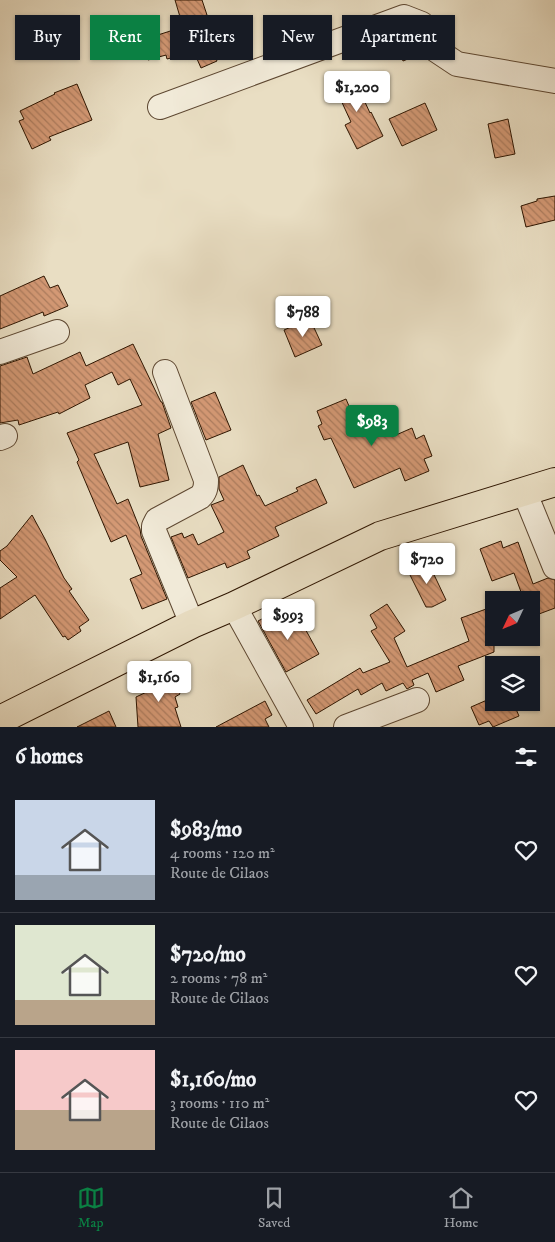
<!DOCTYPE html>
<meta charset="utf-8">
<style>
:root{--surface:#171b24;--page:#20242c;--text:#f1f3f6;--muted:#9ea1a6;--line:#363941;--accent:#0b8043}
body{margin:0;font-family:"IM FELL DW Pica",serif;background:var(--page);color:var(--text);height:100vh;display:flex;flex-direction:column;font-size:19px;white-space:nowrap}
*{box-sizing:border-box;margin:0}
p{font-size:16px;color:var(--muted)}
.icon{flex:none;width:28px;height:28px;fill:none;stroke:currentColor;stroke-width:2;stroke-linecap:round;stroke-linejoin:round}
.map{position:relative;height:727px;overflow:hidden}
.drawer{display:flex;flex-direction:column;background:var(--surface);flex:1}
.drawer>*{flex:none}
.hud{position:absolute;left:15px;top:15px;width:525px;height:45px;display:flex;gap:10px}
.needle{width:32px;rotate:226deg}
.tools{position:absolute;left:485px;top:591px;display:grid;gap:10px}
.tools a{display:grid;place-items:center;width:55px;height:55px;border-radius:0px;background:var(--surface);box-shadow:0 1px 4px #0004;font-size:25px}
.price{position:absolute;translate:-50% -42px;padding:0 11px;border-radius:5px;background:#fff;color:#222;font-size:16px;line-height:32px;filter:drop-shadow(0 1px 2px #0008)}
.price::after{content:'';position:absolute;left:50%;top:30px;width:15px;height:11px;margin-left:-8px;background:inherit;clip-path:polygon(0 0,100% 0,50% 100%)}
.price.current{background:var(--accent);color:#fff}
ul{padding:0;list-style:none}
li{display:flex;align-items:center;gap:15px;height:125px;padding:0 15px}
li+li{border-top:1px solid var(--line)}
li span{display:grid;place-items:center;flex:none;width:140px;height:100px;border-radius:0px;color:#555}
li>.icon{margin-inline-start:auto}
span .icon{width:60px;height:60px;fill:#fffc;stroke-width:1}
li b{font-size:21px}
h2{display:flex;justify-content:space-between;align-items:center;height:60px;padding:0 15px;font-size:21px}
.chip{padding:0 18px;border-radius:0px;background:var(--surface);box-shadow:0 1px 4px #0004;font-size:18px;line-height:45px}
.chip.current{background:var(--accent);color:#fff}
.menu{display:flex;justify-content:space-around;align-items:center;height:70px;border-top:1px solid var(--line);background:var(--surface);font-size:14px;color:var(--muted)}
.menu a{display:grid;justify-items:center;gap:2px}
.menu .current{color:var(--accent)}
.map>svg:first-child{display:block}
.building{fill:url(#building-back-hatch);stroke:#2e1500}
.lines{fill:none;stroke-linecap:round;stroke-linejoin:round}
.minor-casing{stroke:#5d4731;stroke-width:26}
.major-casing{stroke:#2e1500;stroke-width:30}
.minor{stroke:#f1ead8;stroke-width:24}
.major{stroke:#e9dec3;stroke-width:28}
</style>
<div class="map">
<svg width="555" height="727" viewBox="0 0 555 727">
<defs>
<pattern id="building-back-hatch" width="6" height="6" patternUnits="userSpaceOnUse" patternTransform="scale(1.25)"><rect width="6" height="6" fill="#d49975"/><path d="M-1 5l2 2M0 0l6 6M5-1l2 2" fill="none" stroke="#ac7c5e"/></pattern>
</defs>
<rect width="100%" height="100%" fill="#e9dec3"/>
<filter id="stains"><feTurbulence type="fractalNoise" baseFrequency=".004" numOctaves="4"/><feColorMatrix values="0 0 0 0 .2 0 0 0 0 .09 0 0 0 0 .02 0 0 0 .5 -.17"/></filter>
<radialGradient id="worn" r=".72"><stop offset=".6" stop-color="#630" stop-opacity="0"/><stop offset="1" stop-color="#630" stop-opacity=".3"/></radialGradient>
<g class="building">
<path d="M 175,0 L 202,0 L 207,15 L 200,17 L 217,61 L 201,68 L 194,52 L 167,59 L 166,55 L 148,60 L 142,40 L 183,27 Z"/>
<path d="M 412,38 L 420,54 L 403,61 L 396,44 Z"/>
<path d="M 352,74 L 370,113 L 371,112 L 383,136 L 357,149 L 345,125 L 351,122 L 333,83 Z"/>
<path d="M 77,84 L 92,120 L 49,137 L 51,140 L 32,149 L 19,121 L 24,119 L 20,111 L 55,94 L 54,93 Z"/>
<path d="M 425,103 L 437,130 L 402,146 L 389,119 Z"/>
<path d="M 508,119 L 515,154 L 495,158 L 488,124 Z"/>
<path d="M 555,196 L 555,220 L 526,227 L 521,206 L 537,201 L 537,199 Z"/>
<path d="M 44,276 L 50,288 L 58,285 L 68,306 L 44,316 L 43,312 L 0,329 L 0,296 Z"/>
<path d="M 310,319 L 322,345 L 295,357 L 284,330 Z"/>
<path d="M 133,344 L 157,394 L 161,402 L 162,402 L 171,428 L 158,434 L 169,480 L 140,487 L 128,442 L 94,454 L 117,504 L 128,499 L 140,529 L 141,536 L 167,599 L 142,609 L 130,579 L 142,574 L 126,535 L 111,542 L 77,462 L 79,460 L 67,433 L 142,405 L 130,379 L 118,385 L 112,372 L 85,385 L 90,398 L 59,414 L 58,412 L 19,425 L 18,420 L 0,423 L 0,366 L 27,357 L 33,374 L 80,352 L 86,366 Z"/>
<path d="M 215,392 L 231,430 L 206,440 L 191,402 Z"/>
<path d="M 346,399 L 360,432 L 390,420 L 396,435 L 412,428 L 416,439 L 424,435 L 432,456 L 424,459 L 429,471 L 405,481 L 400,468 L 354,488 L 331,438 L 324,440 L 318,426 L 322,424 L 317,411 Z"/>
<path d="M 243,465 L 257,496 L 259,495 L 265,506 L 298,491 L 296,488 L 316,479 L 327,503 L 275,527 L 279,536 L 247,551 L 250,558 L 227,568 L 225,563 L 188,578 L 171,537 L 182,533 L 184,538 L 193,534 L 198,545 L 224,532 L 211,505 L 224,500 L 219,489 L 219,477 Z"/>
<path d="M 32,515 L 45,539 L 64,578 L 72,589 L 69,591 L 89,620 L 79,627 L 81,631 L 68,640 L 65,636 L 63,637 L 35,595 L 0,619 L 0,588 L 17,577 L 0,560 L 0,551 L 7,546 Z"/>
<path d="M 501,541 L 503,548 L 518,542 L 533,584 L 548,578 L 555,580 L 555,608 L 531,617 L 531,600 L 524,600 L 514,573 L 492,581 L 480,549 Z"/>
<path d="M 428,562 L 446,600 L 432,607 L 426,607 L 408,571 Z"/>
<path d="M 387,604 L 405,631 L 394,638 L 407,667 L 469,641 L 461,618 L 489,608 L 494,622 L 494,652 L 458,666 L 464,680 L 436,692 L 428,673 L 412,680 L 414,685 L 407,689 L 403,683 L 386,691 L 382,683 L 361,695 L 358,689 L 316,714 L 307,700 L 360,668 L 363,673 L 390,662 L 371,631 L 377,628 L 370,615 Z"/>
<path d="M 281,609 L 293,631 L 303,625 L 319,654 L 286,672 L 258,621 Z"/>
<path d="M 167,667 L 180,694 L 175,697 L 178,707 L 175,708 L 181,727 L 138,727 L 136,697 L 153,689 L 149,677 Z"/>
<path d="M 494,697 L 494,702 L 513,702 L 519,716 L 493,727 L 489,721 L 479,725 L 471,707 Z"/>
<path d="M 265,701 L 272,715 L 265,719 L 269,727 L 216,727 Z"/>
<path d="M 109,711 L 116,727 L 77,727 Z"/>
</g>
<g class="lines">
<g class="minor-casing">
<g id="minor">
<path d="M 160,107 L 404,17 L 422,24 L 436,50 L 457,64 L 555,81"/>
<path d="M 0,352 L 57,332"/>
<path d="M 165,372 L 206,480 C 206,488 205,492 200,497 L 157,520 L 154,526 L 154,531 L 192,624"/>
<path d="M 0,438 L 5,436"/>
<path d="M 524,491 L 555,567"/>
<path d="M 234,606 L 301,727"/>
<path d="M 346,727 L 417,700"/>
</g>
</g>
<g class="major-casing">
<path id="major" d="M 0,720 L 192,624 L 234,606 L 380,536 L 555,482"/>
</g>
<use href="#minor" class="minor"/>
<use href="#major" class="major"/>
</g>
<rect width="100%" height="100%" filter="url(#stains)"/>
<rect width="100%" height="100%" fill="url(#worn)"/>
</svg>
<div class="tools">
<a><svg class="needle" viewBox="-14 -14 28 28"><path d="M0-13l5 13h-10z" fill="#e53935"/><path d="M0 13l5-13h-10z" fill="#9ea1a6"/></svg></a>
<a><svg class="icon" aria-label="layers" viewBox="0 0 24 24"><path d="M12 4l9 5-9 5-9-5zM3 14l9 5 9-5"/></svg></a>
</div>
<b class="price" style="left:357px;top:113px">$1,200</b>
<b class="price" style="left:303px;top:338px">$788</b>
<b class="price current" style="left:372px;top:447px">$983</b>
<b class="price" style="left:427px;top:585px">$720</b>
<b class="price" style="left:288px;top:641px">$993</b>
<b class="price" style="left:159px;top:703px">$1,160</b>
<div class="hud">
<a class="chip">Buy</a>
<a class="chip current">Rent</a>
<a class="chip">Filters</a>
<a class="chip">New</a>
<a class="chip">Apartment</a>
</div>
</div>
<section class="drawer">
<h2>6 homes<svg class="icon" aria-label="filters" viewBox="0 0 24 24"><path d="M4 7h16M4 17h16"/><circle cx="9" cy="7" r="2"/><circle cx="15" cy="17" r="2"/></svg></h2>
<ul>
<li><span style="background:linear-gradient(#c9d6e8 75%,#9aa5b1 0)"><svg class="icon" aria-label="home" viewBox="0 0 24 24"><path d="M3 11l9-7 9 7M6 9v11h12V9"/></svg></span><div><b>$983/mo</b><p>4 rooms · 120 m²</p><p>Route de Cilaos</p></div><svg class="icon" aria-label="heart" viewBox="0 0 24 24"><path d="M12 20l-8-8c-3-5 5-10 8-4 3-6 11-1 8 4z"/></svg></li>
<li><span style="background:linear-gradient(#dfe7d0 75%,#b9a48a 0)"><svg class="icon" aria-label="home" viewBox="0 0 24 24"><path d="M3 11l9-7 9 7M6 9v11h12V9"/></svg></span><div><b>$720/mo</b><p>2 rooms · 78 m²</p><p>Route de Cilaos</p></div><svg class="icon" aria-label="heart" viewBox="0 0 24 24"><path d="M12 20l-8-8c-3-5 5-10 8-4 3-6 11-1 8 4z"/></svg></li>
<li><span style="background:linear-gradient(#f6c9c9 60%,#b9a48a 0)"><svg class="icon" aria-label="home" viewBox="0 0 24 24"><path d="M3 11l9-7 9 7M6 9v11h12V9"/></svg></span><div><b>$1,160/mo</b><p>3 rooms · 110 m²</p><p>Route de Cilaos</p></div><svg class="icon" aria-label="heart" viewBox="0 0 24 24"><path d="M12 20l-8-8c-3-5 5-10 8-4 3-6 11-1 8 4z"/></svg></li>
</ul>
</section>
<nav class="menu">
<a class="current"><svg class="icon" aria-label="map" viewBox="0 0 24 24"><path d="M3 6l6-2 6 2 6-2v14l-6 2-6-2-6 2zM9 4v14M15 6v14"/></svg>Map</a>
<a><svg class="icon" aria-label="saved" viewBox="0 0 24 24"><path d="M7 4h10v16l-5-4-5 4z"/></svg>Saved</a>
<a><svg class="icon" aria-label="home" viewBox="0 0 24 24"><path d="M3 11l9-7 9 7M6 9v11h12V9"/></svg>Home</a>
</nav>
